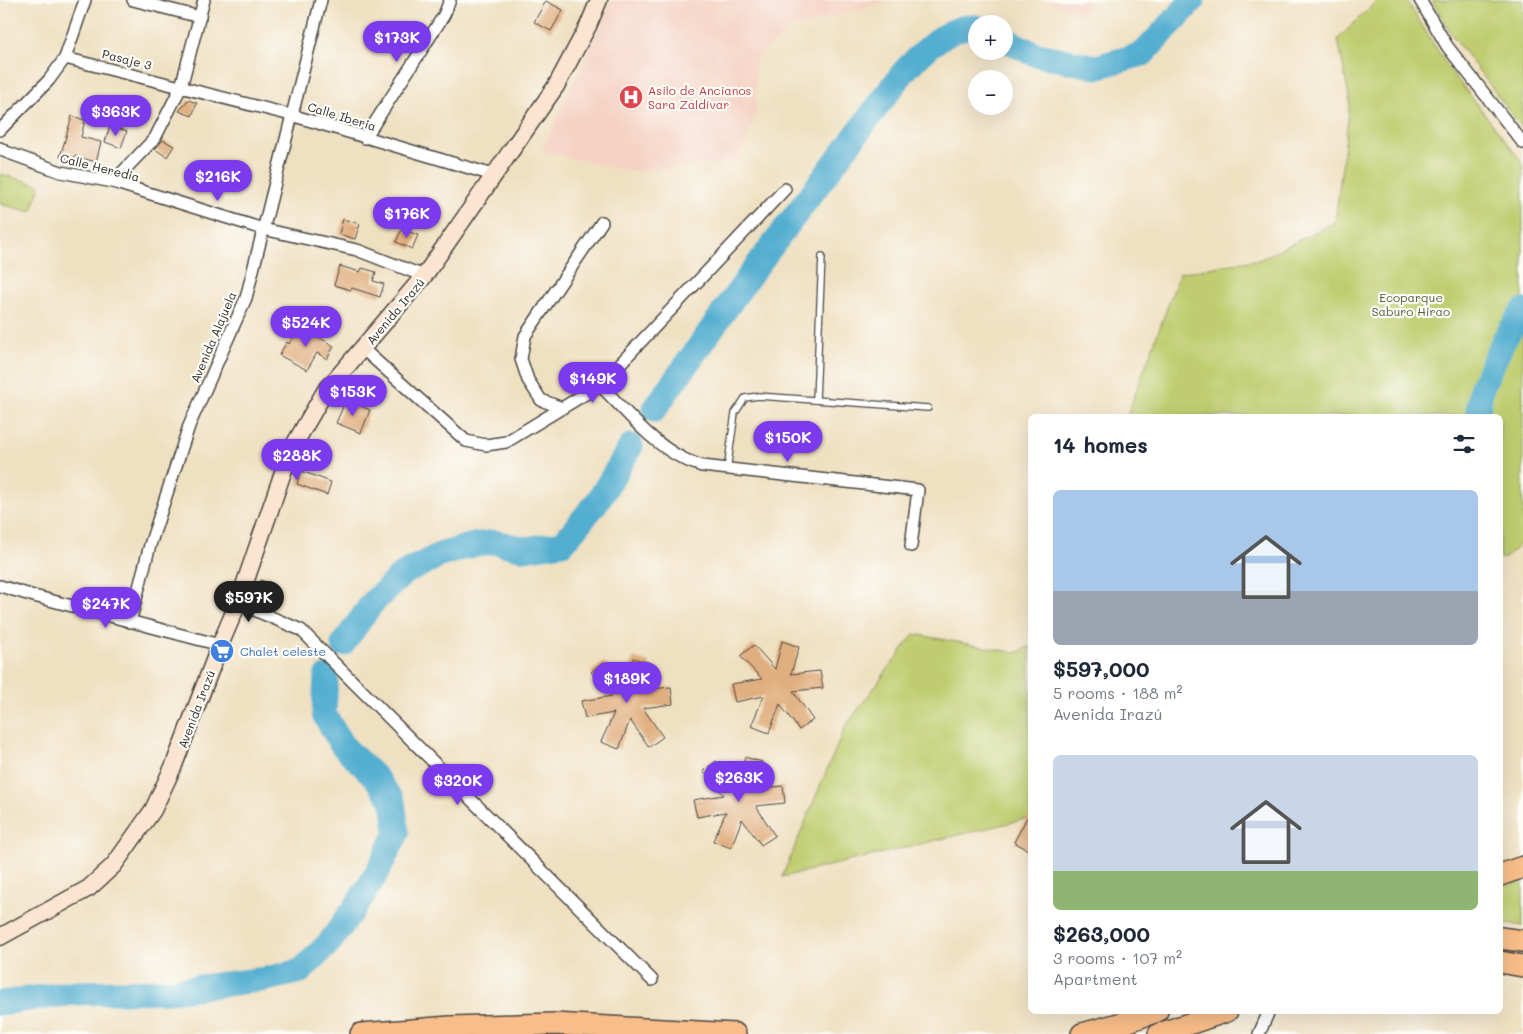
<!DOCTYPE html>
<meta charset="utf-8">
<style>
:root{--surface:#fff;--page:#f6f6f7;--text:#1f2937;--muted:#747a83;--accent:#7c3aed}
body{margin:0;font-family:Mali,sans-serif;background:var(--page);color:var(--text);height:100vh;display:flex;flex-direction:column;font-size:19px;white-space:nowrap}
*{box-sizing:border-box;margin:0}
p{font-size:16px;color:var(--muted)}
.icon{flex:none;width:28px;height:28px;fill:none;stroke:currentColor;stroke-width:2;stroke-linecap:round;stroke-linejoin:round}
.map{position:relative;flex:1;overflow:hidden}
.details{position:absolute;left:1028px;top:414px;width:475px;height:600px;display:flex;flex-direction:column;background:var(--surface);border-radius:8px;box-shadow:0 5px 20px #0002}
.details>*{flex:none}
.controls{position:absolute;left:968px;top:15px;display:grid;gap:10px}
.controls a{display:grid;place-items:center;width:45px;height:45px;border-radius:50%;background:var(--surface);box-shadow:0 5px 20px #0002;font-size:25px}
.price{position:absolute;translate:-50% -42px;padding:0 11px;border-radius:18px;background:var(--accent);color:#fff;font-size:16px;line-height:32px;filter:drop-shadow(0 1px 2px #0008)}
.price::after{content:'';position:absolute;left:50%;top:30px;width:15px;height:11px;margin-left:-8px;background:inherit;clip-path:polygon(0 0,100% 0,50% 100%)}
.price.on{background:#222;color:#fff}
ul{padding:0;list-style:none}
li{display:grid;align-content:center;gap:10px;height:265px;padding:0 25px}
li span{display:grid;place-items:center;height:155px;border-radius:8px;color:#555}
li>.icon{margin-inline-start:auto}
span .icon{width:90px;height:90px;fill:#fffc;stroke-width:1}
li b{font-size:21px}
h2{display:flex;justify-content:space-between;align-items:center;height:60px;padding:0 25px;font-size:21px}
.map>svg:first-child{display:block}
.built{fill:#f5d2c3}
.green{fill:#bfcd6f;stroke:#757c4d}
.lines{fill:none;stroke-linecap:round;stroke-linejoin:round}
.river{stroke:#52aed0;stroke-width:25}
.building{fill:#e1af7f}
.lane-casing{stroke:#484642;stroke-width:8}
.street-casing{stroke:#484642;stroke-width:14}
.secondary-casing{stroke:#484642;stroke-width:19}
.highway-casing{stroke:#484642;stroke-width:24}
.lane{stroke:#fff;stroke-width:5.5}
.street{stroke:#fff;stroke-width:11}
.secondary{stroke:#fce5d0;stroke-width:16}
.highway{stroke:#f8bd89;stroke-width:21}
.labels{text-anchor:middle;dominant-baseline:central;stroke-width:4.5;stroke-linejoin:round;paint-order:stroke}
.street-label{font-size:12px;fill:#2b2b2b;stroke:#fdfcf7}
.health-label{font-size:12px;fill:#be3a42;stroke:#fdfcf7;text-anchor:start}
.park-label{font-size:12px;fill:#575c3f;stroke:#fdfcf7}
.shop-label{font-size:12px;fill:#366cbe;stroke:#fdfcf7;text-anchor:start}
</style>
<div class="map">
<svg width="1523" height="1034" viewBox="0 0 1523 1034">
<rect width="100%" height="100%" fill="#fdfcf7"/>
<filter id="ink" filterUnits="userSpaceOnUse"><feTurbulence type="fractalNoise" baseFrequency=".02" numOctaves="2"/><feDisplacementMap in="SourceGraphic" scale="10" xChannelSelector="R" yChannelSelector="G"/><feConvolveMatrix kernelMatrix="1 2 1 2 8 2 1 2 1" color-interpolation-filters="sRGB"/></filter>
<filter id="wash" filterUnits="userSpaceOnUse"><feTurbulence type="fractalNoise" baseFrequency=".0096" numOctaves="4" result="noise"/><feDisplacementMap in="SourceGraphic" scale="20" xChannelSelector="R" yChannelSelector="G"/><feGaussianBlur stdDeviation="1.12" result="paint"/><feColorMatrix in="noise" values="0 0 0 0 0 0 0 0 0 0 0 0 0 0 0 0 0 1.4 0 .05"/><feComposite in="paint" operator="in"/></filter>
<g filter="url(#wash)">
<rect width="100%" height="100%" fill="#efe0c1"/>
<g class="built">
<path d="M 612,0 L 891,0 L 790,29 L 756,58 L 756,114 L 738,162 L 628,171 L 542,151 Z"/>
<path d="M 1045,0 L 1092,0 L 1081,14 Z"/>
</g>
<g class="green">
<path d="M 1377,0 L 1406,0 L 1450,70 L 1523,163 L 1523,542 L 1505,558 L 1500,559 L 1500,416 L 1127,416 L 1180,273 L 1261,259 L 1335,222 L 1350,102 L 1338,39 Z"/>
<path d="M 1432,0 L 1523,0 L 1523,129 L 1451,34 Z"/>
<path d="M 0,174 L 40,185 L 32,212 L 0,204 Z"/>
<path d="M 914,634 L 1016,653 L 1030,646 L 1030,818 L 782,877 L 845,727 Z"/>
<path d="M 1523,879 L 1523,926 L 1507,923 L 1500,920 L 1500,888 Z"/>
</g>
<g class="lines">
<g class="river">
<path d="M 1004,39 L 1034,54 L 1096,67 L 1143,54 L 1193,0"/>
<path d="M 654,410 L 747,279 L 905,70 C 922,53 950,23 976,27"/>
<path d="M 1477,416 L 1482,386 L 1505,338 L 1523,311"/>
<path d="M 343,644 L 373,602 L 404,573 L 440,555 L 473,545 L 494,542 L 525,549 L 563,543 L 598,501 L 631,446"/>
<path d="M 0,1003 L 73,993 L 169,991 L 266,979 L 301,971 L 330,942 L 358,903 L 377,873 L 397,833 L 393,801 L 375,777 L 342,745 L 324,714 L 326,677"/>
</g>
</g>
<g id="blocks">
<g class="building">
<path d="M 546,1 L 563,10 L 551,31 L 534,22 Z"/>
<path d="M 188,100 L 197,103 L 192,116 L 179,111 Z"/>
<path d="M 98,105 L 118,112 L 113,124 L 94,117 Z"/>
<path d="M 72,116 L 85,120 L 81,137 L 101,142 L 96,162 L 75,156 L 73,161 L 60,157 Z"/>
<path d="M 110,126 L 127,131 L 121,148 L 105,142 Z"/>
<path d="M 163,140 L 174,146 L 167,157 L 155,149 Z"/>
<path d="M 343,219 L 360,224 L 355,239 L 339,234 Z"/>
<path d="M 402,229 L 418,235 L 412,249 L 396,242 Z"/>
<path d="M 340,266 L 360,272 L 362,268 L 376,272 L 373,281 L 384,284 L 380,297 L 352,288 L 351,290 L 334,285 Z"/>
<path d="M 300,326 L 334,346 L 327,359 L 317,353 L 307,370 L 279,355 L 287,342 L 289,344 Z"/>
<path d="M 346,400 L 370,410 L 361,433 L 336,423 Z"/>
<path d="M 301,471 L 331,482 L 327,495 L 297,484 Z"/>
<path d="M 261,580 L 273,585 L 265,605 L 252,599 Z"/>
<path d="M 782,641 L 799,647 L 791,674 L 820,671 L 823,688 L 793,691 L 813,720 L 799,730 L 780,704 L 769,733 L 751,726 L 764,696 L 735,702 L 731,684 L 762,679 L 740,656 L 754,645 L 775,669 Z"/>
<path d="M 633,658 L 650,663 L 642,690 L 671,687 L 673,704 L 643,708 L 663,737 L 649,747 L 630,720 L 619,749 L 601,742 L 614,713 L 585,718 L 581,701 L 612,696 L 591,672 L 604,662 L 625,685 Z"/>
<path d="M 745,757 L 762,762 L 754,789 L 783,786 L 785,803 L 756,806 L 775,836 L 761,845 L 742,819 L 731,848 L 713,841 L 726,812 L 697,817 L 693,800 L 724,795 L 703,771 L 716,761 L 737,785 Z"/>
<path d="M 1030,812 L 1030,851 L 1014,842 Z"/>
</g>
</g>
</g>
<g filter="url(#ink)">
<use href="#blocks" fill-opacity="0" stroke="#484642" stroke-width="1"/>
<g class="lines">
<g class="lane-casing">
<g id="lane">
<path d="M 816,400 L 822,256"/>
<path d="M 727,470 L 735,413 L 745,398 L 758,396 L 928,408"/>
</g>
</g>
<g class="street-casing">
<g id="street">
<path d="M 133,0 L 200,17"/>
<path d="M 1420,0 L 1447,46 L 1523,143"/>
<path d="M 65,58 L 291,115 L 493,175"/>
<path d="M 0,130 L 49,80 L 65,58 L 85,0"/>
<path d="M 365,138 L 444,15 L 450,0"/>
<path d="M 0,148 L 6,152 L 61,172 L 113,182 L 263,229 L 357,250 L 424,276"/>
<path d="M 113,182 L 155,138 L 181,87 L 204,0"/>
<path d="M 363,349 L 466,441 L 486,445 L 506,442 L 600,385 L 785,189"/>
<path d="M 600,385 C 625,410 651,443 684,459 C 690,462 696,464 702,466 L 918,490 L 911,546"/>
<path d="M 562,408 L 541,400 L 528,380 L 521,359 L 525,336 L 602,222"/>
<path d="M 0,586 L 34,596 L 220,645"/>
<path d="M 238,603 L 301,630 L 652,980"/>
<path d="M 130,622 L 150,545 L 189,426 L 246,298 L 321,0"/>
<path d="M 1259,1034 L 1269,1011"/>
</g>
</g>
<g class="secondary-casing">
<path id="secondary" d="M 0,937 L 89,888 L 114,865 L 153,810 L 174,765 L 220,645 L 238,603 L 290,452 L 324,393 L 424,276 L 556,86 L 588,26 L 599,0"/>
</g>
<g class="highway-casing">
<g id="highway">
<path d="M 1500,875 L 1523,867"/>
<path d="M 1500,938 L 1523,941"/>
<path d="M 1500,962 L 1523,966"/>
<path d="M 361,1034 L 450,1027 L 554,1024 L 735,1034"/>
<path d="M 1082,1034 L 1126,1022 L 1157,1011"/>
<path d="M 1159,1034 L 1227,1011"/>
</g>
</g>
<use href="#lane" class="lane"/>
<use href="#street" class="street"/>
<use href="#secondary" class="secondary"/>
<use href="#highway" class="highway"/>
</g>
</g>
<defs>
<g id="hospital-disc" transform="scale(1.25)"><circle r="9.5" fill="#e0444e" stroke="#fdfcf7"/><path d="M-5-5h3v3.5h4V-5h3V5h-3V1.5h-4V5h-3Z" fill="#fff"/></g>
<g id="supermarket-disc" transform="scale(1.25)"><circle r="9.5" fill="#3f7fe0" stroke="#fdfcf7"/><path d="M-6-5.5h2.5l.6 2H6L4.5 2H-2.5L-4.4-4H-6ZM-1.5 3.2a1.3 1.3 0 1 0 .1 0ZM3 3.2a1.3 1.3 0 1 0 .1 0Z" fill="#fff"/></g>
</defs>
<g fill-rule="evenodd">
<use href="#hospital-disc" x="631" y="97"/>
<use href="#supermarket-disc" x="222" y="651"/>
</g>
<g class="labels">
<g class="street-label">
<text transform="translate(127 59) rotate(14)">Pasaje 3</text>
<text transform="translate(342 116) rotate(17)">Calle Iberia</text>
<text transform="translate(100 167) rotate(14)">Calle Heredia</text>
<text transform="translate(395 311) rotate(-50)">Avenida Irazú</text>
<text transform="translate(213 337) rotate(-67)">Avenida Alajuela</text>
<text transform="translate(196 709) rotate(-69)">Avenida Irazú</text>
</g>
<g class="health-label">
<text x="648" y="90">Asilo de Ancianos<tspan x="648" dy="14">Sara Zaldívar</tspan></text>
</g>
<g class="park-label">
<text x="1411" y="297">Ecoparque<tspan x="1411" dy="14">Saburo Hirao</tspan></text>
</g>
<g class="shop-label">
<text x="240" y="651">Chalet celeste</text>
</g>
</g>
</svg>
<div class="controls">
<a>+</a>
<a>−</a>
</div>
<b class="price" style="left:397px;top:63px">$173K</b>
<b class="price" style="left:116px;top:137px">$363K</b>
<b class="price" style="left:218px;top:202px">$216K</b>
<b class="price" style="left:407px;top:239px">$176K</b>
<b class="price" style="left:306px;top:348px">$524K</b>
<b class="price" style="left:593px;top:404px">$149K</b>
<b class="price" style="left:353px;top:417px">$153K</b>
<b class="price" style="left:788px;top:463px">$150K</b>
<b class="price" style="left:297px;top:481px">$288K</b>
<b class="price on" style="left:249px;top:623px">$597K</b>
<b class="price" style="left:106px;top:629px">$247K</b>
<b class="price" style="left:627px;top:704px">$189K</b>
<b class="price" style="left:739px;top:803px">$263K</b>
<b class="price" style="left:458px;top:806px">$320K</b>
<section class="details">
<h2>14 homes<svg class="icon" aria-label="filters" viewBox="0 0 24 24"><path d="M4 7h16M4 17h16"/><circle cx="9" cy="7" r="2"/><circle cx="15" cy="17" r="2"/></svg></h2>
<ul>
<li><span style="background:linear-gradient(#a9c7e8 65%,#9aa5b1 0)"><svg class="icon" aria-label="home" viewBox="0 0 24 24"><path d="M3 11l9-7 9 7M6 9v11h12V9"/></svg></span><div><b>$597,000</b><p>5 rooms · 188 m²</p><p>Avenida Irazú</p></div></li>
<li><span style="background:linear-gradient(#c9d6e8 75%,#8fb573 0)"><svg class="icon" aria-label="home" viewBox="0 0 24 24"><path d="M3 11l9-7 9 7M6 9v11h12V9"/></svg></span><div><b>$263,000</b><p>3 rooms · 107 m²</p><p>Apartment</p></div></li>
</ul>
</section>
</div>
